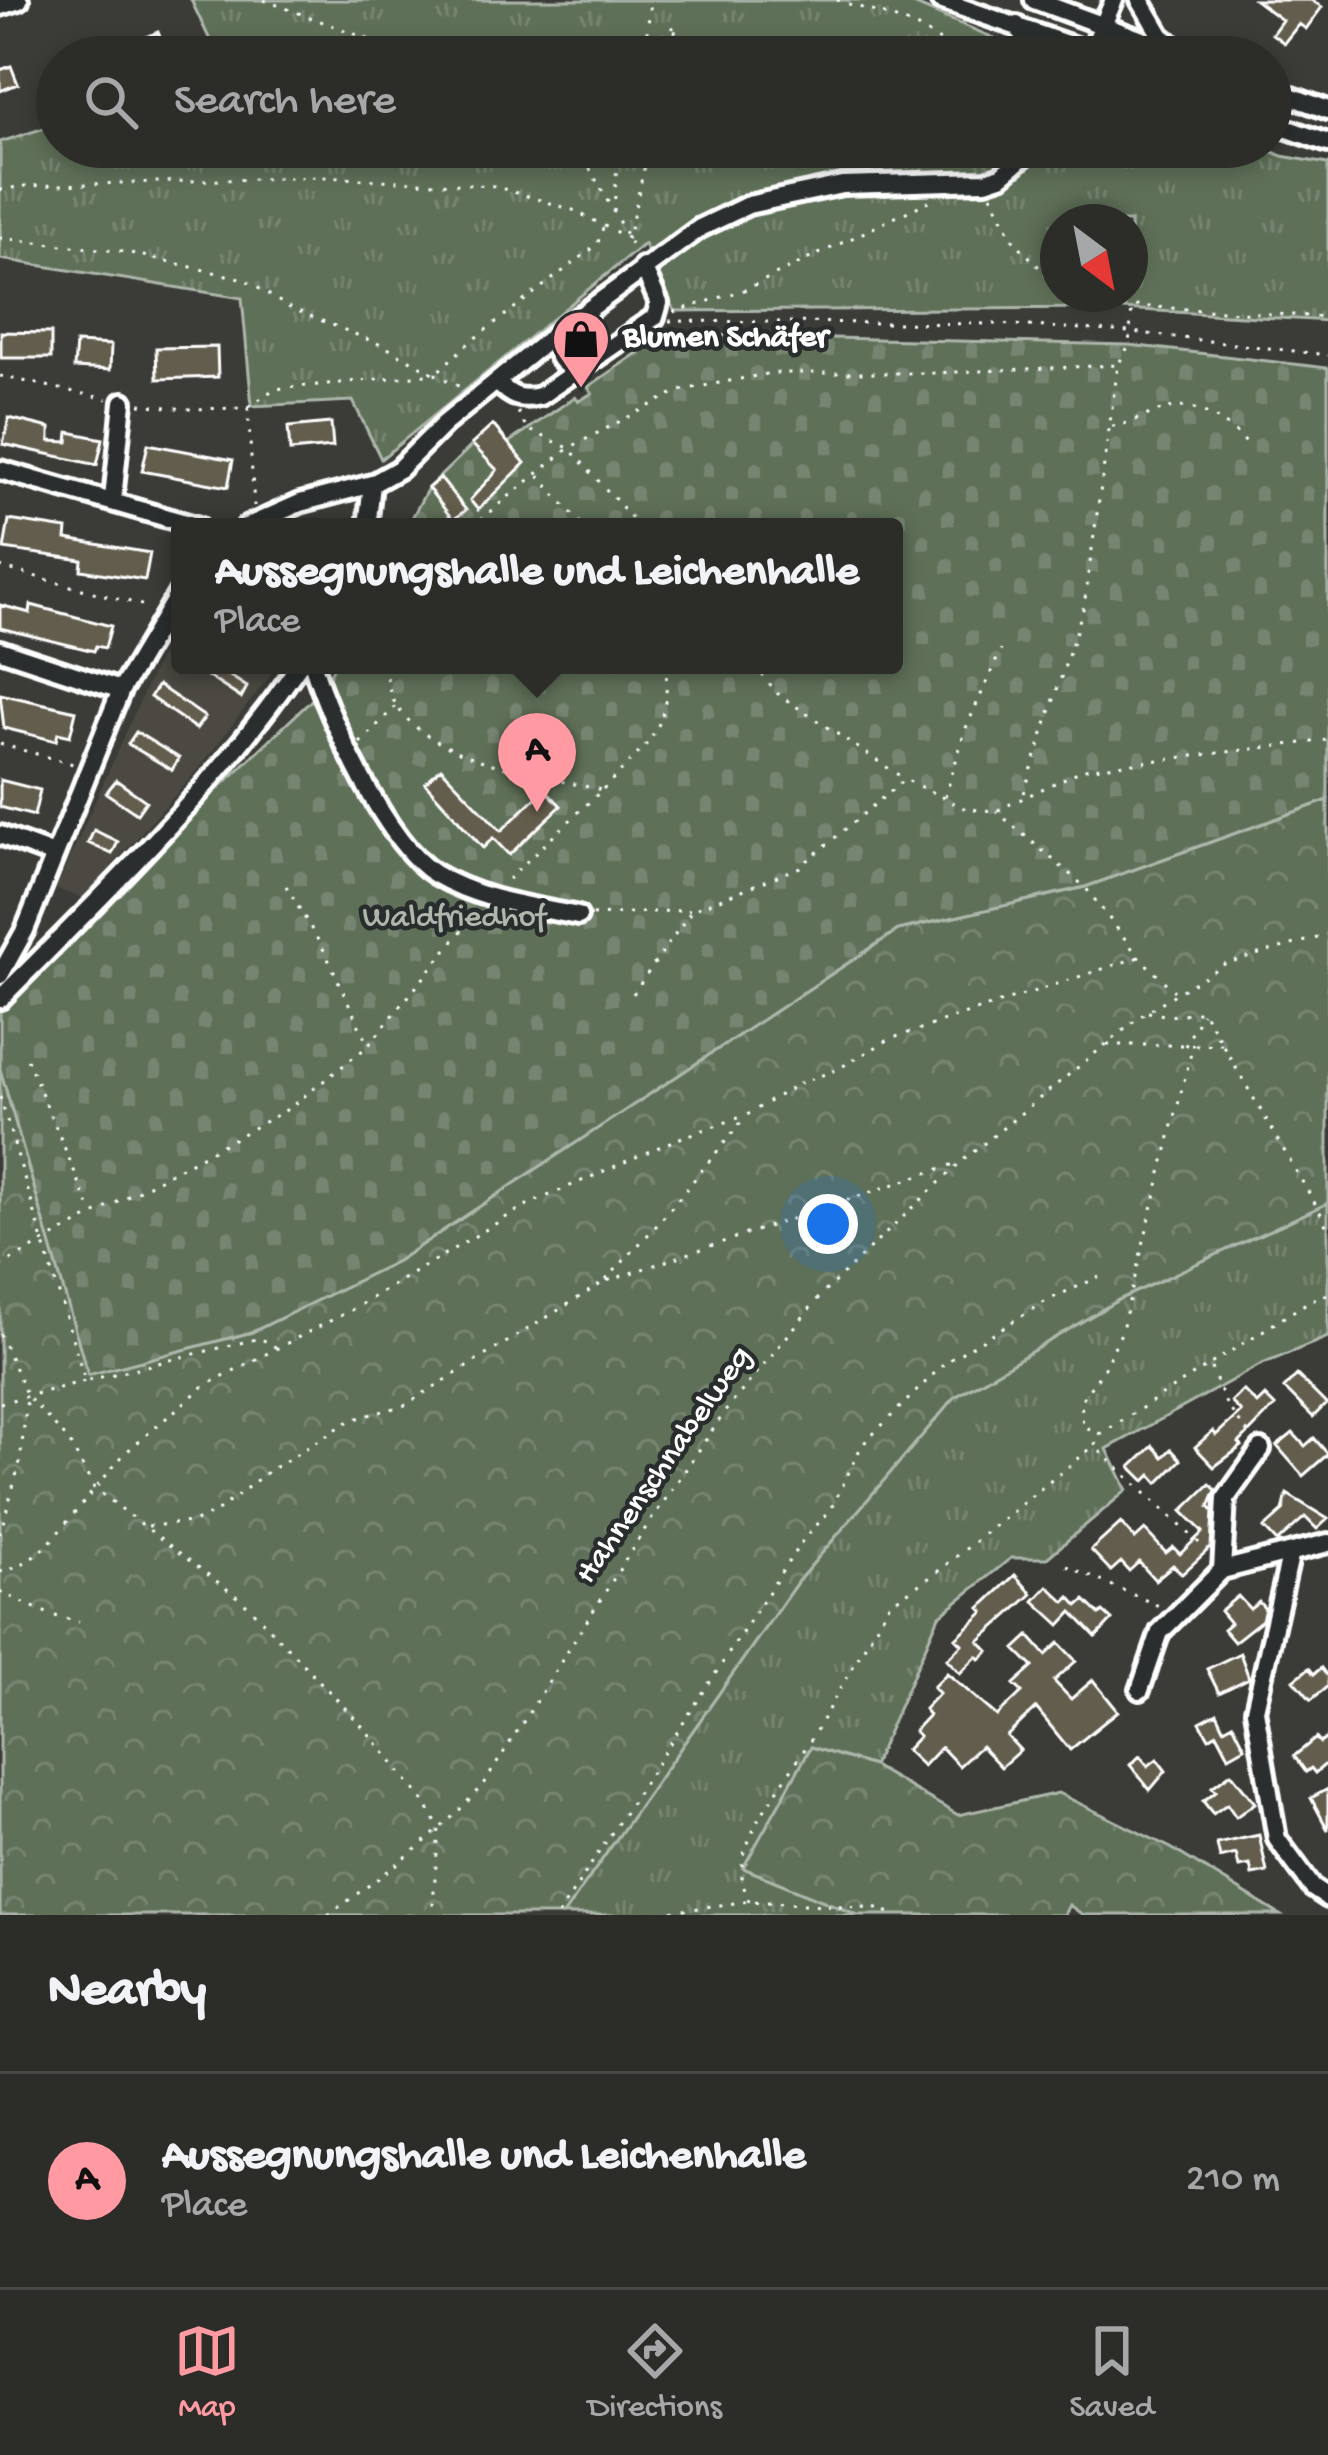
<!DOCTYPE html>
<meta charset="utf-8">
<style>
:root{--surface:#2c2c29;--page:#383835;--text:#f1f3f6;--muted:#a6a7a8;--line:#484846;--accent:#ff9aa2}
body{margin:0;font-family:"Gochi Hand",sans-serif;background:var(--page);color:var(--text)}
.compass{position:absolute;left:1040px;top:204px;width:108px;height:108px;border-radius:50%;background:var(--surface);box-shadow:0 6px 18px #0003;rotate:148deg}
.you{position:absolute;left:828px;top:1224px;width:42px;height:42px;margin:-30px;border:9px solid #fff;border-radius:50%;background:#1a73e8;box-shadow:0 0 0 18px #1a73e833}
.badge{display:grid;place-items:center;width:78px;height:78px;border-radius:50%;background:var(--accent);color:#111;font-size:39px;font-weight:700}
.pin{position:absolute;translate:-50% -99px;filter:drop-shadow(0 3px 6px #0008)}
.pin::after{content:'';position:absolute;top:63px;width:42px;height:36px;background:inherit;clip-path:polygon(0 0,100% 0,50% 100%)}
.popup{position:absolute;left:171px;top:518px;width:732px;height:156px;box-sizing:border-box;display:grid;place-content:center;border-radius:12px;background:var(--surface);filter:drop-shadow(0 3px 9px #0005);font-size:39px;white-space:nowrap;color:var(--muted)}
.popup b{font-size:45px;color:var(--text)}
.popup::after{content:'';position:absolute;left:50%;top:100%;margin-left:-24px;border:24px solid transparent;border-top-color:var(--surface)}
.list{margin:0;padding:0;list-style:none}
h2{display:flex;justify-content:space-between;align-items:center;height:156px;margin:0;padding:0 48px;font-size:51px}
h2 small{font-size:39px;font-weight:400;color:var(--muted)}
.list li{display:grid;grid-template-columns:78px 1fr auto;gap:36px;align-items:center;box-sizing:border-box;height:216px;padding:0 48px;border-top:3px solid var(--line)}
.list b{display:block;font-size:45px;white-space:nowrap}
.list p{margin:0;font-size:39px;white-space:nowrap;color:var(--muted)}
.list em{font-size:39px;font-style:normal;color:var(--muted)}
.icon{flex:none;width:66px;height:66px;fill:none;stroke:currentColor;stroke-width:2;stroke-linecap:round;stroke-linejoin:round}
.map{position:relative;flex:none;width:1328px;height:1915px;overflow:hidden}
.search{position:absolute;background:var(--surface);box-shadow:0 6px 18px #0003;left:36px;right:36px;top:36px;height:132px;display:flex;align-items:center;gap:30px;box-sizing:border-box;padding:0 42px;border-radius:66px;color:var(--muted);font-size:45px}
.sheet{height:372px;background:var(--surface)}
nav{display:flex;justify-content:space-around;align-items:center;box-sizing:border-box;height:168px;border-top:3px solid var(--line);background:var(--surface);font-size:33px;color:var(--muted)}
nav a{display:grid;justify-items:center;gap:6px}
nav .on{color:var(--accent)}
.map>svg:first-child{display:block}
.built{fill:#4b4942}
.grass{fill:url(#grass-tufts);stroke:#aeb7ac;stroke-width:3;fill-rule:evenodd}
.forest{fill:url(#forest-crowns);stroke:#aeb7ac;stroke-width:3}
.cemetery{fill:url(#cemetery-stones);stroke:#aeb7ac;stroke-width:3}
.building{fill:#645d4d;stroke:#fff;stroke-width:3}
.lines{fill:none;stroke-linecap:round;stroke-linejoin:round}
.minor-casing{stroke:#fff;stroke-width:26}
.path{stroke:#fff;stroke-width:3;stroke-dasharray:3 9;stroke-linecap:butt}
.minor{stroke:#2a2d2e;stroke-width:16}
.labels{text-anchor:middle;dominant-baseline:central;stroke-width:9;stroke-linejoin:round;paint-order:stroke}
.poi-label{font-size:33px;font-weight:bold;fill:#fff;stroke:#2a2d2e;text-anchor:start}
.park-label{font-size:33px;fill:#aeb7ac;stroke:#2a2d2e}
.street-label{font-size:33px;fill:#fff;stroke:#2a2d2e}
</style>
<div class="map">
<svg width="1328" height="1915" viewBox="0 0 1328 1915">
<defs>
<pattern id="grass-tufts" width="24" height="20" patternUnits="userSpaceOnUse" patternTransform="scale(3)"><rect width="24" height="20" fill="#5e6f58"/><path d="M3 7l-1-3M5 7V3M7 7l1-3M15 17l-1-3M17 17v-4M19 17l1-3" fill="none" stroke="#768571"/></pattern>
<pattern id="forest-crowns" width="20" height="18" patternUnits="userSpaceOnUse" patternTransform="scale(3)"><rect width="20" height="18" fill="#5e6f58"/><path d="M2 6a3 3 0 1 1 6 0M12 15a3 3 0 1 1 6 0" fill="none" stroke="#768571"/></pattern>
<pattern id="cemetery-stones" width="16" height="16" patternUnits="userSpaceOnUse" patternTransform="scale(3)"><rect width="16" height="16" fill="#5e6f58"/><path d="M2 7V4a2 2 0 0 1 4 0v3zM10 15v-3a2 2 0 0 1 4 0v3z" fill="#768571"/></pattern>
</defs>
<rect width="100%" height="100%" fill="#3b3b37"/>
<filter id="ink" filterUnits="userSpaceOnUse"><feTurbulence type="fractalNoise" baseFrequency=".00833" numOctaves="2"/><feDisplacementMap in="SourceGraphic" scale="24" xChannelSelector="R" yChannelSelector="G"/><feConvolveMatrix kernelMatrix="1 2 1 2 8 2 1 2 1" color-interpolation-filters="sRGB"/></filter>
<g filter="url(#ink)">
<path class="built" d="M180,629v36h98l-81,106 -114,127 -27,-9 103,-231z"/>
<path class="grass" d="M191,0h713l135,57h-821z
M57,124v23h1204l21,9 46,8v157l-223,-13 -430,3 -31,-67 -263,215 -28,-58 -101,5 -10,-108 -242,-39v-117zM1058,222h72v72h-72z
M1328,1203v134l-68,28 -153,84 20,41 -80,68h-36l-72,58 -66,150 -63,-18 -66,120 114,47h-295l235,-334 157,-184 163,-97z"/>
<path class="forest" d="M1328,800v403l-210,97 -163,97 -157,184 -235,334h-563v-846l88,305 164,-42 145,-71 501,-331 187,-43z
M811,1747l62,19 85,49 100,-22 113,55 109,67h-197l-14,-10 -5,10h-206l-115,-47z"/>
<path class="cemetery" d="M665,334l464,11 199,23v432l-243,87 -187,43 -501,331 -145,71 -164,43 -88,-306v-58l175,-181 146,-139 14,-26h559v-138h-487l21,-39 65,-63 15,18 67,-46 4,4 13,-8 -4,-6z"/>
<path class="building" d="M1255,0h56l11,7 -16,22 -7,-5 -15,19 -12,-9 10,-14z
M158,32l7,17 -19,8h-48z
M11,66l7,18 -18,7v-21z
M1,332l50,1v25h-50z
M76,343l35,2 -1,25 -36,-2z
M217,347l1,30 -61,2 -1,-31z
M9,418l41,10v13l18,1 1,-10 34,7 -6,26 -94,-21z
M331,423l2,24 -43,4 -2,-24z
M493,425l32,38 -47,47 -8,-10 27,-30 -25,-26z
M148,444l85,16 -5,27 -86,-16z
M440,478l26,32 -13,10 -25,-32z
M9,520l58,9 -1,10 84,14 -5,27 -64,-10 1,-10 -78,-11z
M0,605l30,8 1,-8 80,21 -6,22 -9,-2 -2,5 -94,-23z
M190,665h23l34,22 -6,11z
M158,685l47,32 -9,12 -46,-32z
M0,694l76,17 -6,25 -12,-3 -2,8 -52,-13z
M136,732l43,26 -7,12 -44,-26z
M441,768l60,63 44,-42 16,17 -52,49 -16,-17 -10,10 -58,-65z
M0,780l40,10 -6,26 -34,-9z
M116,780l30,21 -9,13 -31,-21z
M94,830l24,12 -6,12 -24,-11z
M1297,1375l29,29 -13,13 -29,-29z
M1243,1390l14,14 8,-8 10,10 -36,37 3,3 -28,21 -19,-20 18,-16 3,4 25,-23 -10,-10z
M1293,1433l12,13 9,-8 14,16 -25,22 -26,-30z
M1153,1446l10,11 8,-8 10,11 -23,23 -7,-8 -6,6 -14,-14z
M1210,1484l6,6 -7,17 4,4 -2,36 -29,27 -9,-9 -18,15 -16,-18 -10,9 -8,-9 -10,9 -20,-21 30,-27 14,16 10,-9 21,23 7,-6 7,7 23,-22 -21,-21z
M1287,1494l41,25 -11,10 -12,-12 -28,25 -13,-14 19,-17z
M1015,1575l17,19 -53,47 10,10 -9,8 -3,-3 -17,17 -13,-14 15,-15 -6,-6 28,-26 -4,-4z
M1048,1586l17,16 5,-5 8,9 7,-6 15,15 3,-3 9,8 -16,17 -24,-25 -12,13 -26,-24z
M1238,1596l12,13 9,-7 6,7 -3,11 -28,22 -11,-13 7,-6 -10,-12z
M1029,1636l17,19 13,-12 17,18 -22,20 17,18 22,-19 25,31 -48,39 -34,-42 -29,28 13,14 -19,17 -20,-21 -22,20 -18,-19 -18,19 -17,-16 13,-14 -5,-5 15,-16 -5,-6 15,-16 -6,-6 14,-14 50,43 25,-24 -8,-8 19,-17 -18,-18z
M1240,1653l9,25 -30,15 -12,-24z
M1309,1668l5,6 7,-6 7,9v9l-17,14 -17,-20z
M1217,1713l7,15 9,-5 12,24 -16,9 -12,-23 -8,5 -9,-16z
M1328,1737v25l-13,11 -4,-5 -5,4 -12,-16 22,-18 4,5z
M1140,1756l8,10 9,-7 9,12 -16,19 -20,-25z
M1231,1773l24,30 -19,14 -9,-13 -14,10 -10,-13 13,-10 -4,-4z
M1328,1789v41l-17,-32z
M1259,1835l8,37 -15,3 -2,-10 -11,2 -3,-13 -16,4 -3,-14z"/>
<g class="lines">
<g class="minor-casing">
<path id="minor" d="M940,0l164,57
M1034,0l154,57
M1140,0l21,36 14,11
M0,6l19,-6
M1017,25l18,32
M1089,57l25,-57
M1271,89l57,21
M1271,123l57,20
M554,335c0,19 7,34 27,33
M497,382c13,14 23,19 43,14l115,-79 4,-14 -16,-36
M0,470l199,57
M113,499l10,-97
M246,527l54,-24 72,-19 27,-15 45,-45 110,-89 146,-107 48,-23 94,-20 144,-4 15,-5 34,-29
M367,527l5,-43
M0,650l121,40
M313,665c16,54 74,180 122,209 44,26 93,32 143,42
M0,835l54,20
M0,975l25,-45 96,-240 59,-99
M0,999c105,-106 214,-210 299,-334
M1290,1556l-35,154 22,129 36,49 15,10
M1222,1570l4,-72 35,-49
M1140,1690l20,-58 62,-62 106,-27"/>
</g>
<path class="path" d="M264,0l153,57
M837,0c37,13 95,24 119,57
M1199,43l37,14
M644,57l7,-57
M656,57l1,-18 20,-14 -8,32
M578,147l57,104
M980,147l3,16
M0,190l24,-4 298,-9 172,9 79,24 55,28 21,-91
M991,195l22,44 45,49
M614,211l4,-64
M0,238l126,14 118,27 44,28 96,39 51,28 35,-32 127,-97 6,-17
M1066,294l16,9 246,14
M674,312l70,-22 185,-89
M669,321l327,3 135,8 197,23
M0,376l107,23
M140,404l45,5 63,-1 6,98
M249,407l25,-18 161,-15 29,15
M518,412l9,17 42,19 71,79
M1112,426c23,-2 46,-19 66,-19 26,0 51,17 68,36
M539,476l45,51
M471,527l98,-79 109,-57 93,-18h163l184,-8
M0,567l149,40
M387,665c-8,90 153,110 215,125l-97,92
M754,665l25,30 124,83
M360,743l35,-36
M0,744l73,20
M603,789c44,-46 67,-55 63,-124
M1024,793l60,-187 34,-241 11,-20 3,-38
M945,797l21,-69 35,-78
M996,811l89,76 54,70 35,34
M286,886l39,66 43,93
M592,915l98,-5
M633,994l59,-84 108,-43 105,-88 61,30 30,2 88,-42 244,-29
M1148,1012l22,4 33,-5 121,208 4,15
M1195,1045l27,-1
M1185,1046l17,-33
M27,1059l65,154
M0,1097l85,284 175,-43 17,10
M0,1266l288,-157 80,-63 110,-135
M606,1280l50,-54 88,-107
M0,1334l27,62 42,45 25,47 150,114 121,127 58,71 16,28 -7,87
M1211,1368l15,36 25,33
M0,1403l85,-22
M1101,1434l-18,-8 -2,-26 21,-28 19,-39 72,-288h-88
M148,1526l45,-4 26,-12 44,-35 88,-55 54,-15 199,-123 356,-120
M0,1534l20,-72 7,-64
M1208,1551l-114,-105 7,-12 210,-134 17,-6
M1067,1566l92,40
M0,1572l19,-6 27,-19 79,-94 79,-67 151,-78 170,-102 152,-67 70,-24 51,-31 38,-14 54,-31 249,-82
M0,1592l51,23 28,7
M749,1901l-7,-19v-25l16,-37 52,-79 79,-137 43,-28 162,-130
M328,1915c56,-41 116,-82 159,-136l158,-250 82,-120 95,-115 139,-132 185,-150 80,-49 102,-28
M558,1915l242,-371 31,-35 31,-64 84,-83 102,-62 51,-23
M648,1915l101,-14 130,7 15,7"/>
<use href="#minor" class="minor"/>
</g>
</g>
<defs>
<g id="shop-pin" transform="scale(3)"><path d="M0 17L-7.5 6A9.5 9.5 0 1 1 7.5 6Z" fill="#ff9aa2" stroke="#2a2d2e"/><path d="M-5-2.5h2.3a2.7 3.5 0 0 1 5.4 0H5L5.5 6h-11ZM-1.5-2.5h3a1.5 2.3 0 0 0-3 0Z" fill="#111"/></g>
</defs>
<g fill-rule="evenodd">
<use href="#shop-pin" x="581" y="339"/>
</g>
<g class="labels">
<g class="poi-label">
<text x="623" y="339">Blumen Schäfer</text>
</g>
<g class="park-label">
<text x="454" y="919">Waldfriedhof</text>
</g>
<g class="street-label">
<text transform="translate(665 1466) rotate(-55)">Hahnenschnabelweg</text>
</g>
</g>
</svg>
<svg class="compass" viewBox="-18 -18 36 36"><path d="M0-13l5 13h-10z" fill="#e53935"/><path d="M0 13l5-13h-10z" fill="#a6a7a8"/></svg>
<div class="you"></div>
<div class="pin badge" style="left:537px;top:812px">A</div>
<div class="popup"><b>Aussegnungshalle und Leichenhalle</b>Place</div>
<div class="search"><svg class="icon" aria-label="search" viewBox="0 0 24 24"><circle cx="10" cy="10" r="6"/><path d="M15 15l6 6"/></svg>Search here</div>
</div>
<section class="sheet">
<h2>Nearby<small></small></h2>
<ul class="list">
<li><span class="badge">A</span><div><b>Aussegnungshalle und Leichenhalle</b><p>Place</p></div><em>210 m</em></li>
</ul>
</section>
<nav>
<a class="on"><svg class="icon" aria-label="map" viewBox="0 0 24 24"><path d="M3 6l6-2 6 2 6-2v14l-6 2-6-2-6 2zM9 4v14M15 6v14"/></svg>Map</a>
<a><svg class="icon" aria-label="directions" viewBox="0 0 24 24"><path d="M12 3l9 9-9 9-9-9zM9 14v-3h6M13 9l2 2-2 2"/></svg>Directions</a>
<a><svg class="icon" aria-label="saved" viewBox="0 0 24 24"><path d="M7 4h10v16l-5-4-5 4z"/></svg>Saved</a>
</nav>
